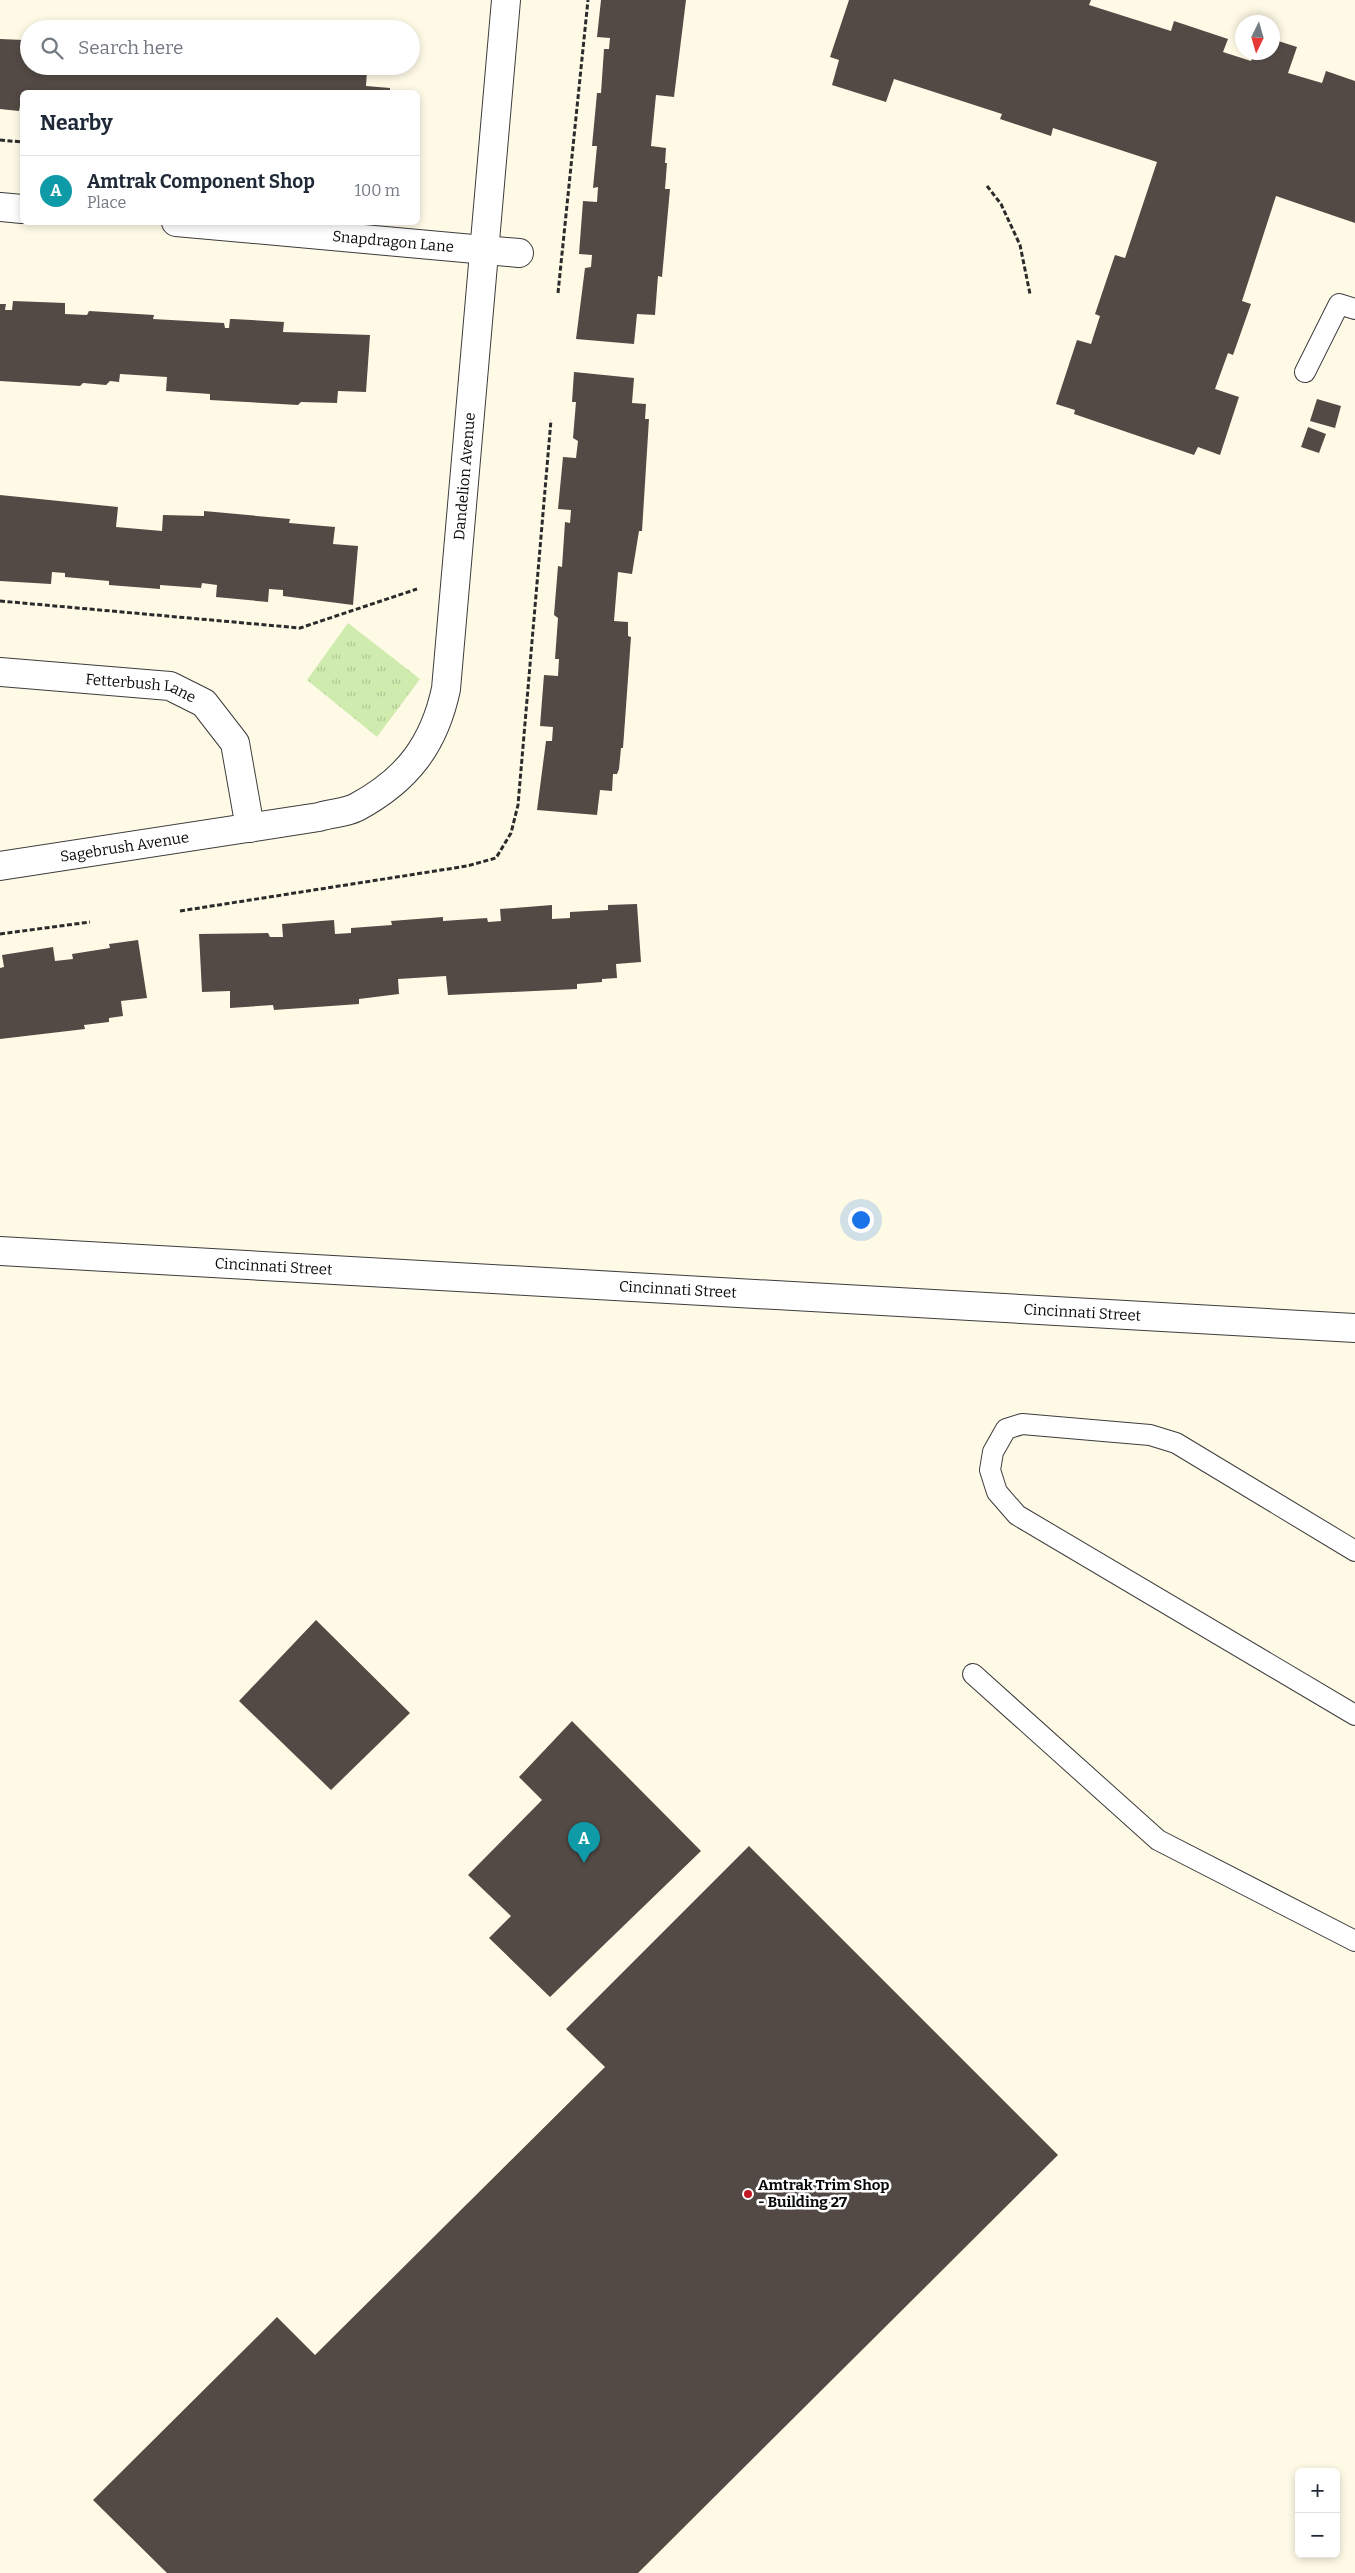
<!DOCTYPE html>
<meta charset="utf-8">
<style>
:root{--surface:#fff;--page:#f6f6f7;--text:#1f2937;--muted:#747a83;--line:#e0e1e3;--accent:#0f766e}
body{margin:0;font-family:Bitter,serif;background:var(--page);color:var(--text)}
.controls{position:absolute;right:15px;bottom:15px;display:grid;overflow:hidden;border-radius:8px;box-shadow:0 2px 8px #0003}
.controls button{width:45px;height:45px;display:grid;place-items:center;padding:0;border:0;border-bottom:1px solid var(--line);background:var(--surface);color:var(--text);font:25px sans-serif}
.compass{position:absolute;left:1235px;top:15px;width:45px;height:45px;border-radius:50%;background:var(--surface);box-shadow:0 2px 8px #0003;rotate:185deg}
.you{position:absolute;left:860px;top:1219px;width:18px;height:18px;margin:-12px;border:4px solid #fff;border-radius:50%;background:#1a73e8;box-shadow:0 0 0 8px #1a73e833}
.badge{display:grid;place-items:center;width:32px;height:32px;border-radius:50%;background:var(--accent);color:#fff;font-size:16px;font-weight:700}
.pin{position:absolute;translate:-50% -41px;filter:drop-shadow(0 1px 2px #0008)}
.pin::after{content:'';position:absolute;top:26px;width:18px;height:15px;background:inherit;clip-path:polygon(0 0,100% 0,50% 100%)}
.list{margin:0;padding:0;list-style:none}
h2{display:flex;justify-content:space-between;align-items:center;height:65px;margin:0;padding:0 20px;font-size:21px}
h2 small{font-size:16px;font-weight:400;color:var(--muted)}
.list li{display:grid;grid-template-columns:32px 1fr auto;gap:15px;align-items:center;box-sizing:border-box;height:70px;padding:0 20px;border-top:1px solid var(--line)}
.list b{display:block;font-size:19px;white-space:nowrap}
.list p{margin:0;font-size:16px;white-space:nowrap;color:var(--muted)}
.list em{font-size:16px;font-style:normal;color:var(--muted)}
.icon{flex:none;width:28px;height:28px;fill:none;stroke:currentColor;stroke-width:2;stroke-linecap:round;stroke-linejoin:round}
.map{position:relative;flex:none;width:1355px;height:2573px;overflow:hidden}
.search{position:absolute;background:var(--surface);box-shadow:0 2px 8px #0003;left:20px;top:20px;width:400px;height:55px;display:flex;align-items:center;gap:12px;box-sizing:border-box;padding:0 18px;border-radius:28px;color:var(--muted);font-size:19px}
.panel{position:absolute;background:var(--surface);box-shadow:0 2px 8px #0003;left:20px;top:90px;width:400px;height:135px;border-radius:8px}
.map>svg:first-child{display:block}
.park{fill:url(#park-tufts)}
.building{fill:#534a45}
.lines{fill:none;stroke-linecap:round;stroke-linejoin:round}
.service-casing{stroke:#3c3c3c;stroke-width:22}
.minor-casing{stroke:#3c3c3c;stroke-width:30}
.tertiary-casing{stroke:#3c3c3c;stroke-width:30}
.path{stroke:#2b2b2b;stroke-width:3;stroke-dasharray:5 2.5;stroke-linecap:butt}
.service{stroke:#fff;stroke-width:20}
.minor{stroke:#fff;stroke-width:28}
.tertiary{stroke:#fff;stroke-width:28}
.poi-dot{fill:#c11a25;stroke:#fff;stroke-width:2}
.labels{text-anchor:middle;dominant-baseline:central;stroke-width:5;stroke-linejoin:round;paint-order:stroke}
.street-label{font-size:15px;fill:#090909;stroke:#fff}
.poi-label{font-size:15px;font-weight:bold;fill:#090909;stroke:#fff;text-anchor:start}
</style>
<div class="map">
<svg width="1355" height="2573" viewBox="0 0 1355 2573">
<defs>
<pattern id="park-tufts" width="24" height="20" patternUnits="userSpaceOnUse" patternTransform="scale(1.25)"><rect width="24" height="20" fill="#cfebae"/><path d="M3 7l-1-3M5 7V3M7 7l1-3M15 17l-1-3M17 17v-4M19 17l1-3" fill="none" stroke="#b0c894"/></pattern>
</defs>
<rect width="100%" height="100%" fill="#fffae6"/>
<path class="park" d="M348,623l72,56 -43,58 -70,-57z"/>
<path class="building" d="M601,0h85l-12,97 -18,-2 -5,51 15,2 -1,15h2l-2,26h5l-8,88 -4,-1 -3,39 -18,-1 -3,30 -58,-5 9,-71 6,-1 1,-12 -13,-1 4,-53 14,1 1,-15 -5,1 4,-42h-5l5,-53h4l3,-44h5l1,-11 -13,-1z
M849,0h242l-2,5 82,26 3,-10 54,18 -5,13 28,9 3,-9h18v-13l25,8 -9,26 34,10 4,-12 29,10v142l-79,-27 -34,105 9,3 -18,51 -5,-2 -13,36 24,8 -19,58 -22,-8 -4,8 -120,-41 1,-4 -19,-6 21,-64 14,4 9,-28 -5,-2 20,-59 10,3 32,-96 -104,-34 -2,8 -51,-17 2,-5 -108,-35 -8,23 -54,-17 7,-25 -9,-3z
M23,37h6v29h119l45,5 1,-5h139l34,4 -1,16 24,2v4h-368v14h-2l-1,5 -19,-2v-70l23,1z
M13,301l52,2v11l22,1 2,-4 65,4 -1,4 71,4 1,5h4l1,-9h3l51,3 -1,10 87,3 -4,57 -28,-1 -1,12 -36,-1 -3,3 -88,-5v-6l-44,-3 1,-14 -47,-3 -1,8 -9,-1 -4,4 -23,-2 -3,3 -80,-5v-77h6l-1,6h7z
M574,372l60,6 -2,25 14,1 -1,15h4l-7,112h-3l-7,43 -14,-2 -4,49 14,1v14l3,1 -8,111h-2l-2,21 -2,5h-4l-1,17 -12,-1 -3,25 -60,-5 9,-69h6l1,-14 -13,-1 4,-51 14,1 1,-17h-4l3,-41 -4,-3 4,-49 4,1 3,-45 5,1 1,-13 -13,-1 5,-52 13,1 2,-17 -5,-3 3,-36h-4z
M1317,399l24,7 -6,22 -25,-7z
M1308,427l18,7 -7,19 -18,-6z
M0,495l118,12 -2,20 46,4 1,-16 41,1v-5l86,8 -1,4 46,4 -2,17 25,2 -5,59 -70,-9v-6l-14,-1 -1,13 -52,-5 1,-12 -15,-2 -1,5 -41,-3v4l-51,-4v-4l-44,-4v-4l-13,-1 -1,12 -51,-3z
M637,904l4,58 -25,2 1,14 -15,1v3l-25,2v5l-129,6 -2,-19 -48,3 1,15 -40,5v5l-85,6 -1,-5 -43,3v-17l-28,1 -3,-58 69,-1 2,4h13l-1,-13 52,-4 1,14 16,-1v-5l41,-3 -1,-4 52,-4v4l44,-3 1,4 13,-1 -1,-12 52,-4v14l18,-1v-6l38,-2v-5z
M138,940l9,58 -26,3 2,15 -14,2v4l-25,3 1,4 -85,10v-71l4,-1 -2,-12 51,-8 2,14 18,-2 -1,-5 38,-6 -1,-4z
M316,1620l94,93 -79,77 -92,-89z
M572,1721l129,130 -151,146 -61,-59 22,-22 -43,-41 74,-75 -23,-23z
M749,1846l309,309 -420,418h-471l-74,-73 184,-183 38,38 290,-288 -39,-38z"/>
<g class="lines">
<g class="service-casing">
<path id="service" d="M1305,372l34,-68 16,5
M1355,1551l-179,-108 -26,-8 -128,-11 -16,5 -13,23 -3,18 7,22 20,23 338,200
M973,1674l185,166 197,101"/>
</g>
<g class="minor-casing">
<g id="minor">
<path d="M0,207l22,2"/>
<path id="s1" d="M176,222l343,31"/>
<path id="s2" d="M0,672l170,14 34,17 31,40 15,85"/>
<path id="s3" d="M0,866l319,-49c12,-4 27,-4 38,-10 50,-27 77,-62 89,-118l60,-689"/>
</g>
</g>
<g class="tertiary-casing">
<g id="tertiary">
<path id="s4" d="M0,1251l1355,77"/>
</g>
</g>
<path class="path" d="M0,140l22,2
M987,186l14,18 19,41 10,49
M558,293l30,-293
M0,601l300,27 117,-39
M180,911l287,-45 29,-8 15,-25 7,-28 33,-385
M0,934l90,-12"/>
<use href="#service" class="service"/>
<use href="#minor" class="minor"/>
<use href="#tertiary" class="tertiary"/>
</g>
<circle class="poi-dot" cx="748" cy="2194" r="5"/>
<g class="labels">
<g class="street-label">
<text stroke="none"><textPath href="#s1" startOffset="218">Snapdragon Lane</textPath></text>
<text stroke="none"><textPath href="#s3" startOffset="729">Dandelion Avenue</textPath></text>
<text stroke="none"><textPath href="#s2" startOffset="142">Fetterbush Lane</textPath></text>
<text stroke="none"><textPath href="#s3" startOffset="126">Sagebrush Avenue</textPath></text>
<text stroke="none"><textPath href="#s4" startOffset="274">Cincinnati Street</textPath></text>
<text stroke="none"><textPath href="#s4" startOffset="679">Cincinnati Street</textPath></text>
<text stroke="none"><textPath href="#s4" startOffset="1084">Cincinnati Street</textPath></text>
</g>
<g class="poi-label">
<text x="758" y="2185">Amtrak Trim Shop<tspan x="758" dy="17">- Building 27</tspan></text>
</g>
</g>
</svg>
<div class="controls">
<button>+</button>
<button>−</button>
</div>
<svg class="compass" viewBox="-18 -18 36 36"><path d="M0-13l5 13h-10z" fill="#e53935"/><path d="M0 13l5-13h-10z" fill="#747a83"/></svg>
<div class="you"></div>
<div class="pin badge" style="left:584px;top:1863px;background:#0f9aa8">A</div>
<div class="search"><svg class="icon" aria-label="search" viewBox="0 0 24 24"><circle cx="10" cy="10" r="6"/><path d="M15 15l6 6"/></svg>Search here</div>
<section class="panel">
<h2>Nearby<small></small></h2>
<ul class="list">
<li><span class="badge" style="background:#0f9aa8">A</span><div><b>Amtrak Component Shop</b><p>Place</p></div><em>100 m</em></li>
</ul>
</section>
</div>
